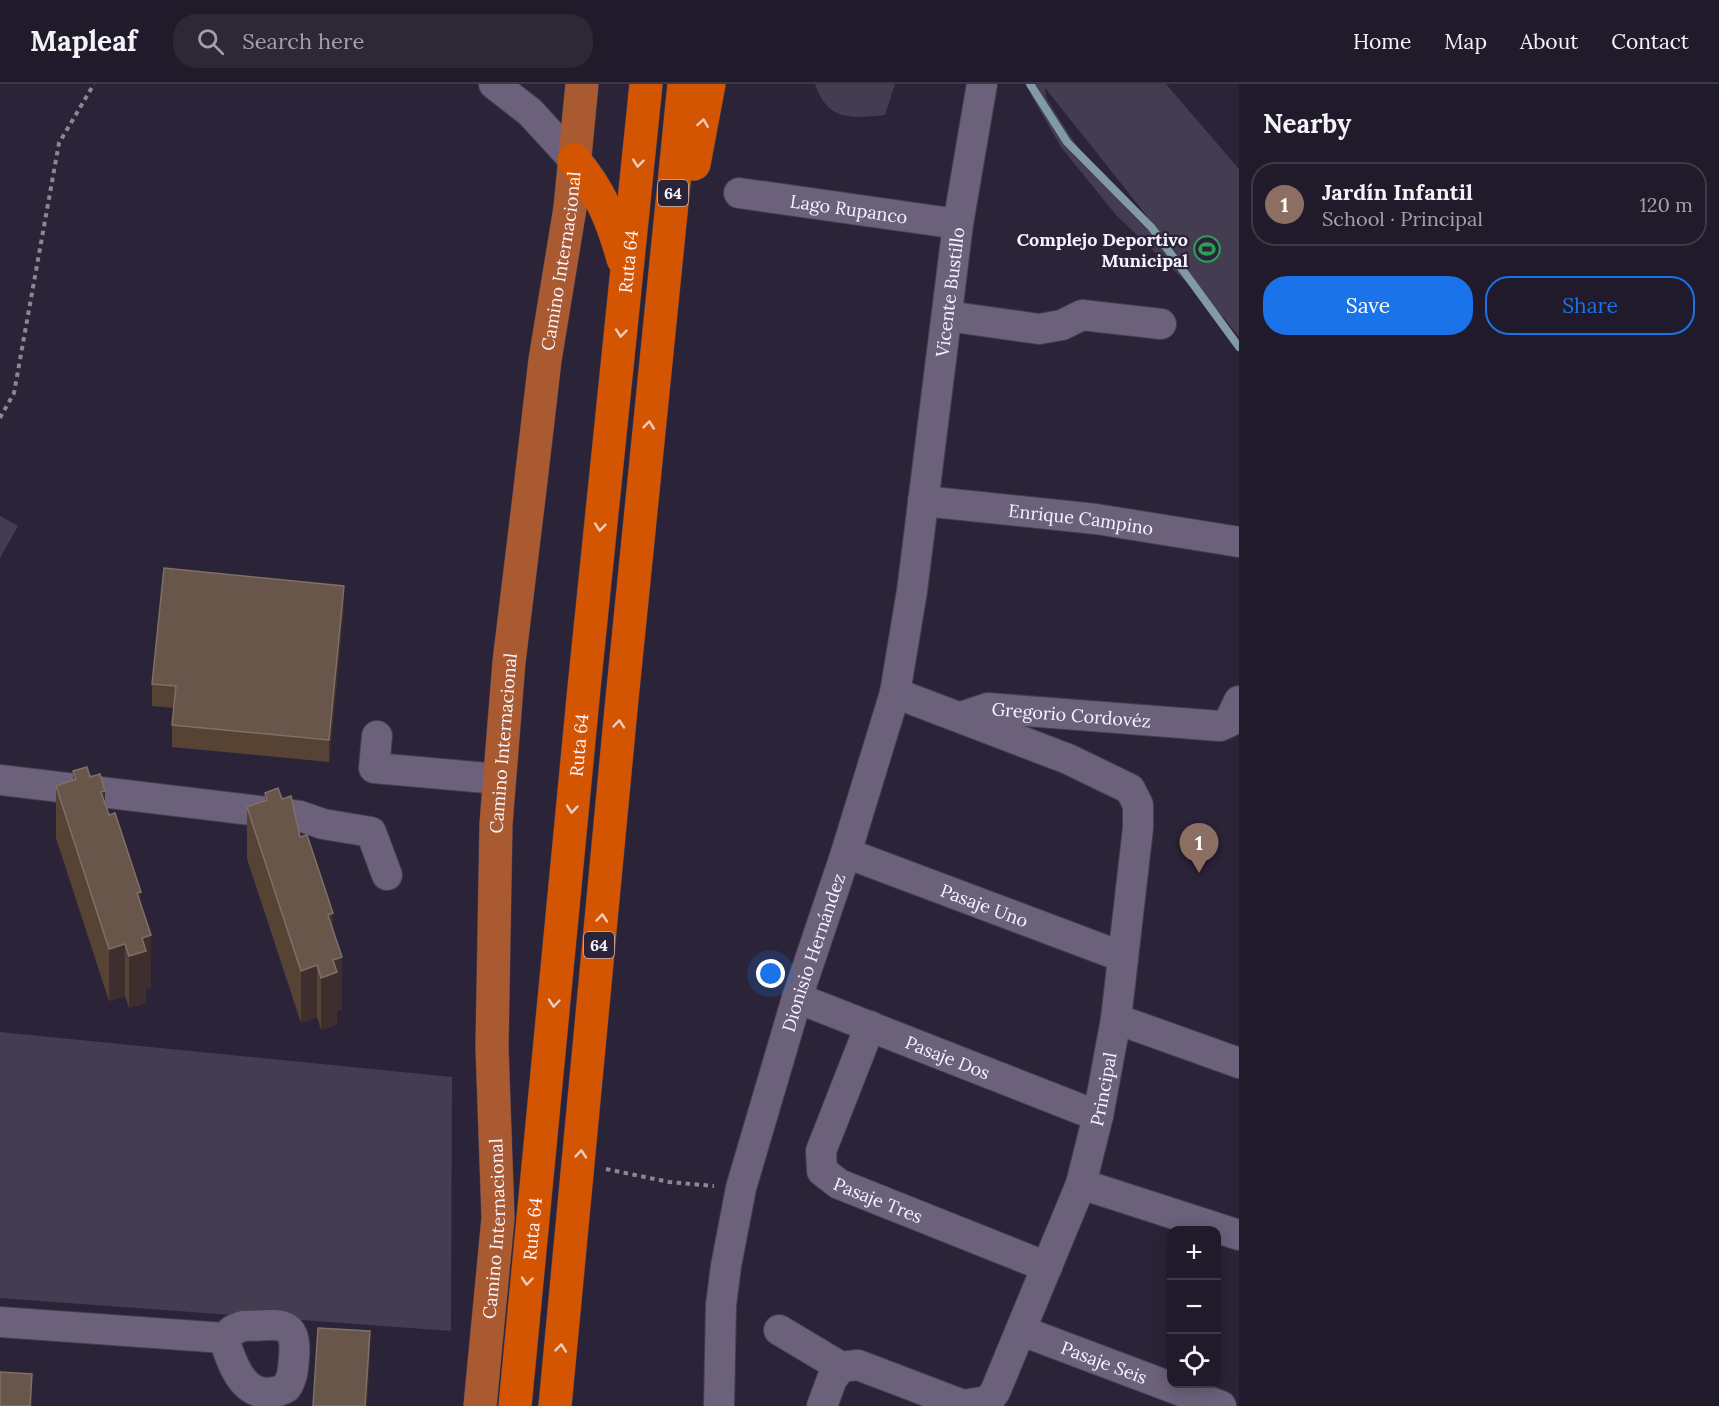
<!DOCTYPE html>
<meta charset="utf-8">
<style>
:root{--surface:#201a2a;--page:#2d2736;--text:#f1f3f6;--muted:#a2a1a8;--line:#3d3847;--accent:#1a73e8}
body{margin:0;font-family:Lora,serif;background:var(--page);color:var(--text)}
.controls{position:absolute;right:18px;bottom:18px;display:grid;overflow:hidden;border-radius:12px;box-shadow:0 3px 15px #0003}
.controls button{width:54px;height:54px;display:grid;place-items:center;padding:0;border:0;border-bottom:2px solid var(--line);background:var(--surface);color:var(--text);font:30px sans-serif}
.you{position:absolute;left:771px;top:890px;width:21px;height:21px;margin:-15px;border:4px solid #fff;border-radius:50%;background:#1a73e8;box-shadow:0 0 0 9px #1a73e833}
.badge{display:grid;place-items:center;width:39px;height:39px;border-radius:50%;background:var(--accent);color:#fff;font-size:20px;font-weight:700}
.pin{position:absolute;translate:-50% -50px;filter:drop-shadow(0 2px 3px #0008)}
.pin::after{content:'';position:absolute;top:32px;width:21px;height:18px;background:inherit;clip-path:polygon(0 0,100% 0,50% 100%)}
.list{margin:0;padding:0;list-style:none}
h2{display:flex;justify-content:space-between;align-items:center;height:78px;margin:0;padding:0 24px;font-size:26px}
h2 small{font-size:20px;font-weight:400;color:var(--muted)}
.list li{display:grid;grid-template-columns:39px 1fr auto;gap:18px;align-items:center;box-sizing:border-box;height:84px;margin:0 12px 12px;padding:0 12px;border:2px solid var(--line);border-radius:24px}
.list b{display:block;font-size:22px;white-space:nowrap}
.list p{margin:0;font-size:20px;white-space:nowrap;color:var(--muted)}
.list em{font-size:20px;font-style:normal;color:var(--muted)}
.actions{display:flex;gap:12px;padding:18px 24px}
.actions a{flex:1;padding:14px 0;border:2px solid var(--accent);border-radius:24px;text-align:center;font-size:21px;color:var(--accent)}
.actions .main{background:var(--accent);color:#fff}
.icon{flex:none;width:33px;height:33px;fill:none;stroke:currentColor;stroke-width:2;stroke-linecap:round;stroke-linejoin:round}
.map{position:relative;flex:none;width:1239px;height:1322px;overflow:hidden}
header{display:flex;align-items:center;gap:36px;box-sizing:border-box;height:84px;padding:0 30px;background:var(--surface);border-bottom:2px solid var(--line)}
header strong{font-size:28px}
nav{display:flex;gap:33px;margin-inline-start:auto;font-size:21px}
.search{width:420px;height:54px;background:var(--page);display:flex;align-items:center;gap:15px;box-sizing:border-box;padding:0 21px;border-radius:24px;color:var(--muted);font-size:22px}
main{display:flex}
aside{flex:1;background:var(--surface)}
.map>svg:first-child{display:block}
.green{fill:#443c51;fill-rule:evenodd}
.lines{fill:none;stroke-linecap:round;stroke-linejoin:round}
.stream{stroke:#819aa8;stroke-width:8}
.minor-casing{stroke:#463e50;stroke-width:32}
.major-casing{stroke:#463e50;stroke-width:34}
.highway-casing{stroke:#463e50;stroke-width:34}
.path{stroke:#8d8697;stroke-width:4;stroke-dasharray:4.5 4.5;stroke-linecap:butt}
.minor{stroke:#6b617a;stroke-width:30}
.major{stroke:#aa5a31;stroke-width:33}
.highway{stroke:#d45501;stroke-width:33}
.wall{fill:#574334}
.shaded-wall{fill:#3e2e2d}
.building{fill:#68564a;stroke:#7f6f66;stroke-width:1.5}
.oneway{stroke:#eeccc0}
.labels{text-anchor:middle;dominant-baseline:central;stroke-width:4.5;stroke-linejoin:round;paint-order:stroke}
.shield{fill:#2b2338;stroke:#bab5c3;stroke-width:1.5}
.shield-label{font-size:16px;font-weight:bold;fill:#f7f3ff}
.street-label{font-size:18px;fill:#f7f3ff;stroke:#2b2338}
.poi-label{font-size:18px;font-weight:bold;fill:#f7f3ff;stroke:#2b2338;text-anchor:end}
</style>
<header>
<strong>Mapleaf</strong>
<div class="search"><svg class="icon" aria-label="search" viewBox="0 0 24 24"><circle cx="10" cy="10" r="6"/><path d="M15 15l6 6"/></svg>Search here</div>
<nav><a>Home</a><a>Map</a><a>About</a><a>Contact</a></nav>
</header>
<main>
<div class="map">
<svg width="1239" height="1322" viewBox="0 0 1239 1322">
<rect width="100%" height="100%" fill="#2b2338"/>
<path class="green" d="M815,0h80l-10,31c-34,3 -57,7 -70,-31z
M1032,0h134l73,85v168l-16,-20 -107,-102 -55,-68 -30,-52zM1045,5h1l131,165c-54,-40 -97,-99 -131,-157z
M0,432l18,10 -18,32z
M0,948l452,45 -1,254 -451,-33z"/>
<g class="lines">
<path class="stream" d="M1030,0l37,58 85,86 87,119"/>
<g class="minor-casing">
<g id="minor">
<path d="M494,0l36,28 44,48"/>
<path id="s1" d="M739,109l219,31"/>
<path d="M947,232l92,13 23,-4 20,-10 79,9"/>
<path id="s2" d="M923,417l173,18 143,23"/>
<path id="s3" d="M961,633l27,-9 232,18 9,-4 10,-21"/>
<path d="M377,652l-3,32 125,11"/>
<path d="M0,696l300,36 23,8 48,8 16,43"/>
<path id="s4" d="M846,769l277,104"/>
<path id="s5" d="M797,914l301,118"/>
<path d="M1116,935l123,44"/>
<path id="s6" d="M870,942l-49,125 1,20 17,13 208,83"/>
<path d="M1081,1100l158,51"/>
<path d="M0,1238l224,16"/>
<path d="M243,1242c31,0 55,-10 51,31 -1,12 -1,21 -8,31 -39,18 -53,-19 -62,-50l9,-8z"/>
<path id="s7" d="M779,1246l62,37 17,-2 105,40 25,-4 7,-9 86,-208 17,-68 18,-97 22,-191v-23l-8,-16 -62,-30 -173,-66"/>
<path id="s8" d="M1022,1247l199,75"/>
<path id="s9" d="M719,1322l2,-101 5,-39 15,-78 56,-190 49,-145 49,-160 17,-102 46,-367 24,-140"/>
<path d="M822,1322l10,-27 9,-12"/>
</g>
</g>
<g class="major-casing">
<g id="major">
<path id="s10" d="M480,1322l18,-188 -6,-171 4,-223 13,-162 21,-173 15,-129 25,-152 12,-124"/>
</g>
</g>
<g class="highway-casing">
<g id="highway">
<path d="M574,76c26,30 39,62 49,99"/>
<path d="M694,80l15,-80"/>
<path id="s11" d="M515,1322l69,-718 62,-604"/>
<path d="M555,1322l66,-697 63,-625"/>
</g>
</g>
<path class="path" d="M0,334l14,-25 45,-250 35,-59
M606,1085l63,13 45,4"/>
<use href="#minor" class="minor"/>
<use href="#major" class="major"/>
<use href="#highway" class="highway"/>
</g>
<path class="wall" d="M344,524l-15,154 -157,-15v-22l2,-17 -22,-2v-22z
M73,687l17,6 15,25 36,105 10,80 -5,2v14l-17,5 -4,-12 -16,5 -53,-163v-52l17,-6z
M265,709l17,6 51,130 9,80 -5,2v13l-16,6 -4,-13 -16,6 -54,-164v-52l18,-6z"/>
<path class="shaded-wall" d="M344,502v22l-15,154v-22z
M105,707v52l-4,-51z
M141,808v52l-4,-51z
M333,829v52l-5,-50z
M151,851v52l-5,2v14l-17,5v-52l13,-18z
M125,860v52l-16,5v-52z
M342,873v52l-5,2v13l-16,6v-52l12,-18z
M317,881v52l-16,6v-52z
M370,1247v32l-3,43h-2z
M32,1290v32h-2z"/>
<path class="building" d="M164,484l180,18 -15,154 -157,-15 4,-39 -24,-2z
M87,683l3,10 10,-3 5,17 -4,1 8,23 6,-2 26,79 -4,1 14,42 -9,3 4,13 -17,5 -4,-12 -16,5 -53,-163 20,-7 -3,-8z
M278,704l4,11 9,-3 9,41 7,-2 26,78 -5,2 14,42 -9,3 4,12 -16,6 -4,-13 -16,6 -54,-164 20,-7 -2,-7z
M318,1244l52,3 -5,75h-52z
M0,1288l32,2 -2,32h-30z"/>
<defs><path id="oneway-chevron" d="M-2-3.5L2.5 0L-2 3.5" fill="none" stroke-width="1.6" stroke-linecap="round" stroke-linejoin="round" transform="scale(1.5)"/></defs>
<g class="oneway">
<use href="#oneway-chevron" transform="translate(703 39) rotate(-81)"/>
<use href="#oneway-chevron" transform="translate(638 79) rotate(96)"/>
<use href="#oneway-chevron" transform="translate(621 249) rotate(96)"/>
<use href="#oneway-chevron" transform="translate(649 341) rotate(-84)"/>
<use href="#oneway-chevron" transform="translate(600 443) rotate(96)"/>
<use href="#oneway-chevron" transform="translate(619 640) rotate(-85)"/>
<use href="#oneway-chevron" transform="translate(572 725) rotate(95)"/>
<use href="#oneway-chevron" transform="translate(602 834) rotate(-85)"/>
<use href="#oneway-chevron" transform="translate(554 919) rotate(95)"/>
<use href="#oneway-chevron" transform="translate(581 1070) rotate(-85)"/>
<use href="#oneway-chevron" transform="translate(527 1197) rotate(95)"/>
<use href="#oneway-chevron" transform="translate(561 1264) rotate(-84)"/>
</g>
<defs>
<g id="stadium-ring" transform="scale(1.35)"><circle r="9.5" fill="#2b2338" stroke="#2e9e5b" stroke-width="1.5"/><path d="M0-5a6.5 5 0 1 0 0 10a6.5 5 0 1 0 0-10ZM-3.5-1.8h7v3.6h-7Z" fill="#2e9e5b"/></g>
</defs>
<g fill-rule="evenodd">
<use href="#stadium-ring" x="1207" y="165"/>
</g>
<g class="labels">
<g class="shield">
<rect x="658" y="96" width="30" height="26" rx="4.5"/>
<rect x="584" y="848" width="30" height="26" rx="4.5"/>
</g>
<g class="shield-label">
<text x="673" y="109">64</text>
<text x="599" y="861">64</text>
</g>
<g class="street-label">
<text stroke="none"><textPath href="#s1" startOffset="111">Lago Rupanco</textPath></text>
<text stroke="none"><textPath href="#s10" startOffset="1150">Camino Internacional</textPath></text>
<text stroke="none"><textPath href="#s11" startOffset="1150">Ruta 64</textPath></text>
<text stroke="none"><textPath href="#s9" startOffset="1143">Vicente Bustillo</textPath></text>
<text stroke="none"><textPath href="#s2" startOffset="159">Enrique Campino</textPath></text>
<text stroke="none"><textPath href="#s3" startOffset="112">Gregorio Cordovéz</textPath></text>
<text stroke="none"><textPath href="#s10" startOffset="664">Camino Internacional</textPath></text>
<text stroke="none"><textPath href="#s11" startOffset="664">Ruta 64</textPath></text>
<text stroke="none"><textPath href="#s4" startOffset="148">Pasaje Uno</textPath></text>
<text stroke="none"><textPath href="#s9" startOffset="466">Dionisio Hernández</textPath></text>
<text stroke="none"><textPath href="#s5" startOffset="162">Pasaje Dos</textPath></text>
<text stroke="none"><textPath href="#s7" startOffset="561">Principal</textPath></text>
<text stroke="none"><textPath href="#s6" startOffset="218">Pasaje Tres</textPath></text>
<text stroke="none"><textPath href="#s10" startOffset="178">Camino Internacional</textPath></text>
<text stroke="none"><textPath href="#s11" startOffset="178">Ruta 64</textPath></text>
<text stroke="none"><textPath href="#s8" startOffset="88">Pasaje Seis</textPath></text>
</g>
<g class="poi-label">
<text x="1188" y="155">Complejo Deportivo<tspan x="1188" dy="21">Municipal</tspan></text>
</g>
</g>
</svg>
<div class="controls">
<button>+</button>
<button>−</button>
<button><svg class="icon" aria-label="locate" viewBox="0 0 24 24"><circle cx="12" cy="12" r="6"/><path d="M12 2v4M12 18v4M2 12h4M18 12h4"/></svg></button>
</div>
<div class="you"></div>
<div class="pin badge" style="left:1199px;top:789px;background:#8d6e63">1</div>
</div>
<aside>
<h2>Nearby<small></small></h2>
<ul class="list">
<li><span class="badge" style="background:#8d6e63">1</span><div><b>Jardín Infantil</b><p>School · Principal</p></div><em>120 m</em></li>
</ul>
<div class="actions"><a class="main">Save</a><a>Share</a></div>
</aside>
</main>
